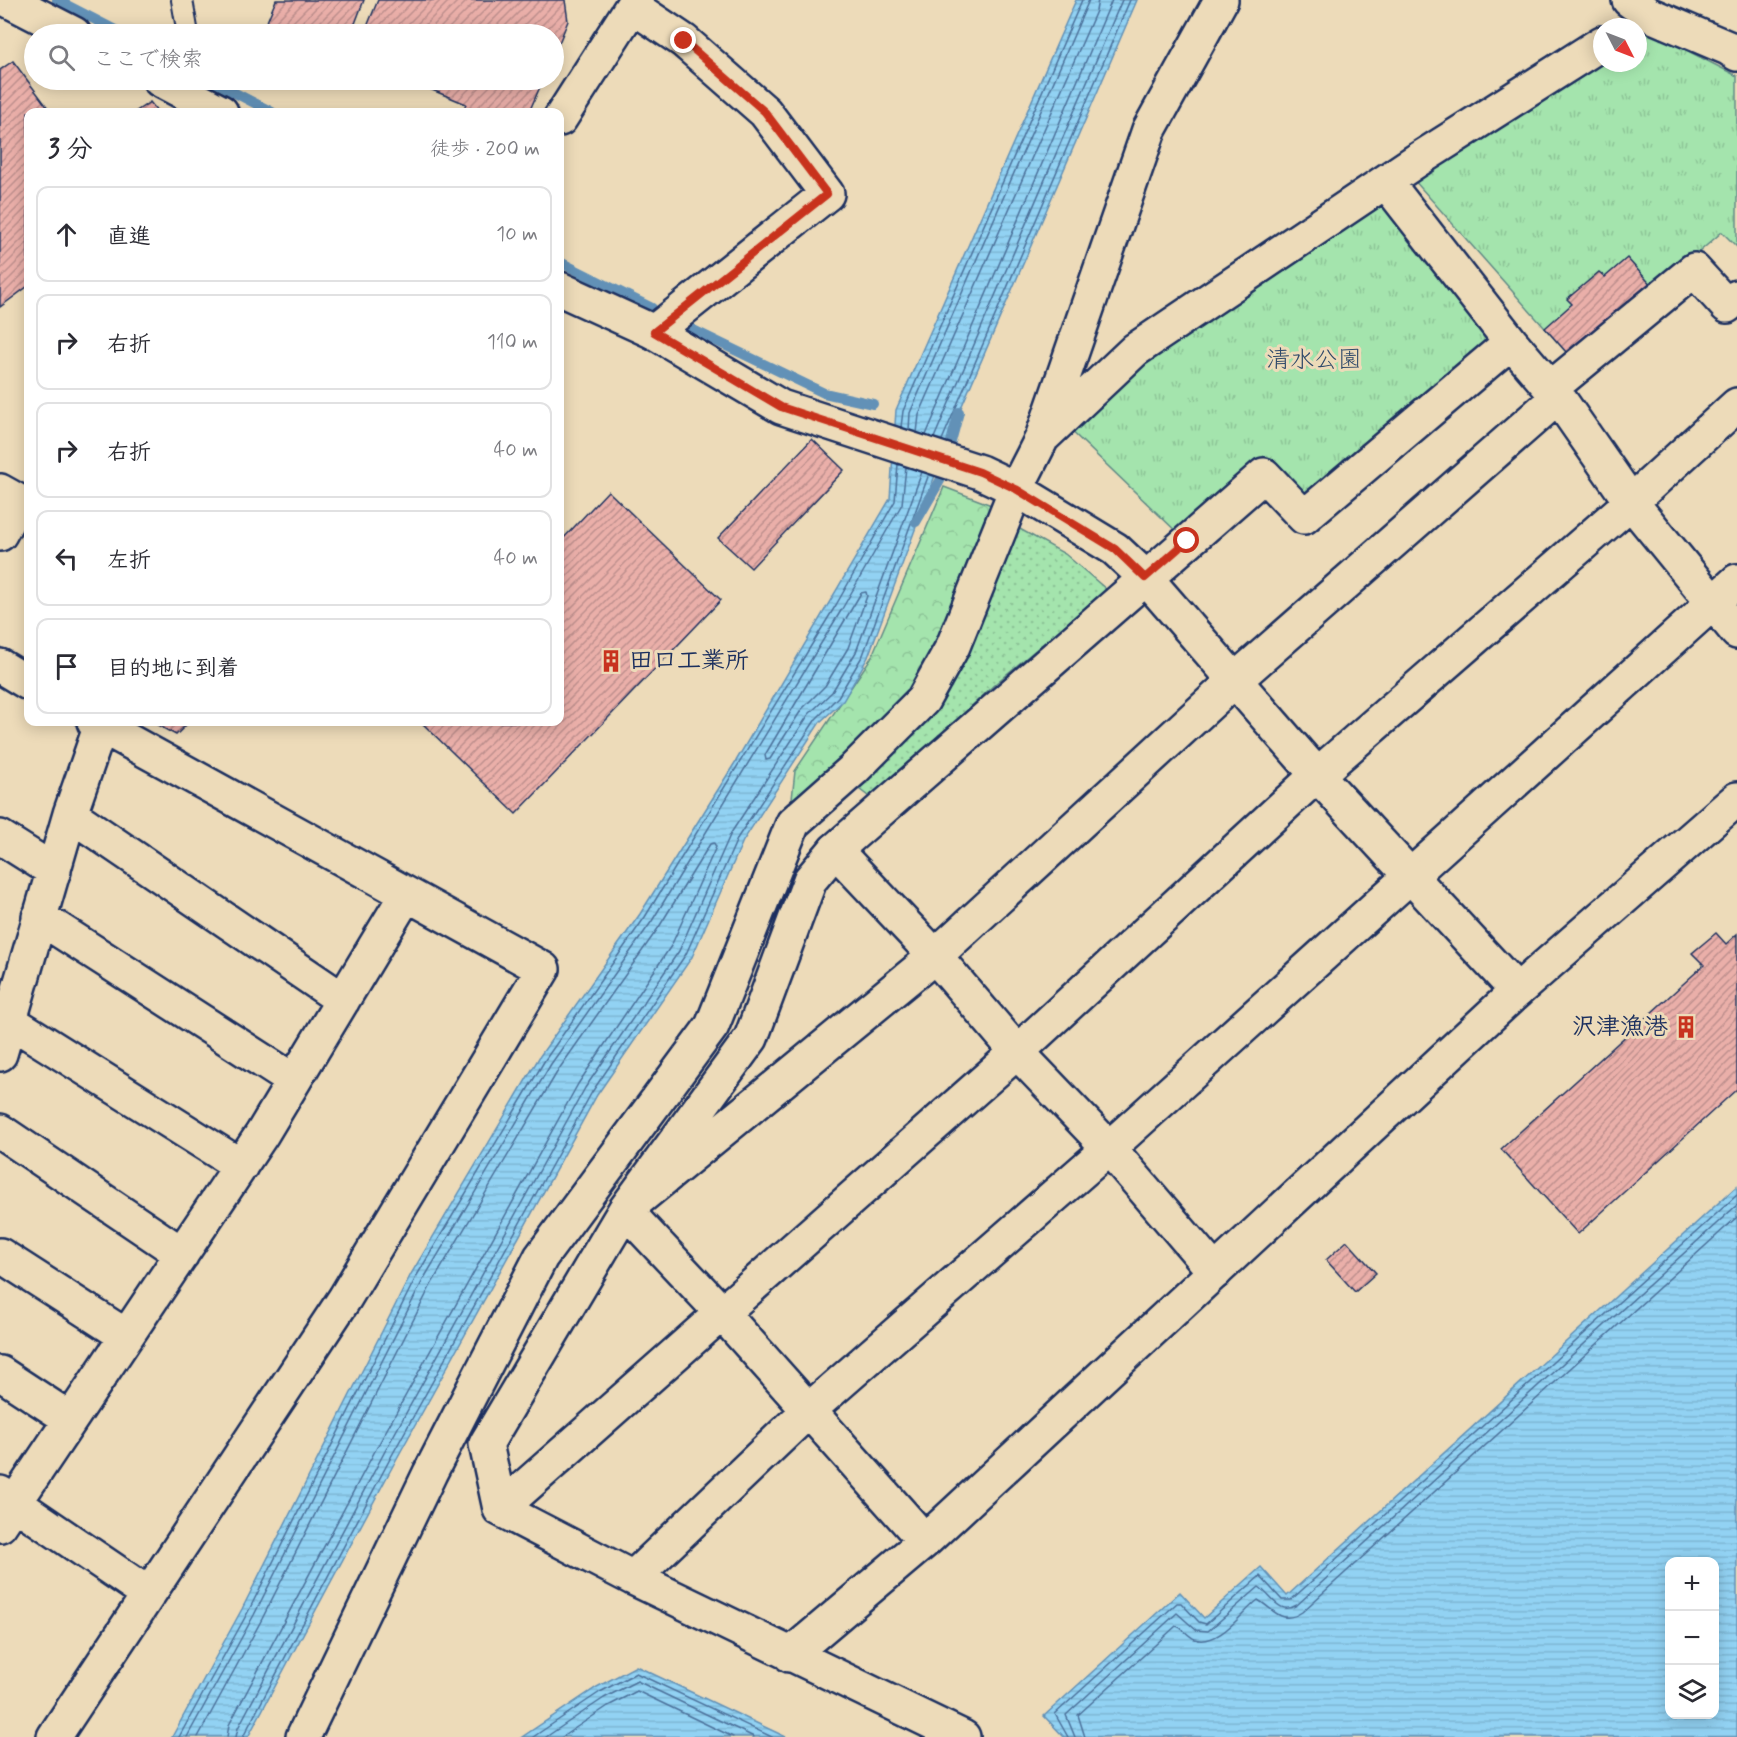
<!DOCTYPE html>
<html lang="ja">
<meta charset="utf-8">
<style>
:root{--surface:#fff;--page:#f7f7f7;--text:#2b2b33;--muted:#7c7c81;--line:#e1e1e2}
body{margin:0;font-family:Mynerve,"Klee One",sans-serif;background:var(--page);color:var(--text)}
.controls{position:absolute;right:18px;bottom:18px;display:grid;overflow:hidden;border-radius:12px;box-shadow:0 3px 15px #0003}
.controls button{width:54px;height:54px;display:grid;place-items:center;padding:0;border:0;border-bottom:2px solid var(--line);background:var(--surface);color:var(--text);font:30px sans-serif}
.compass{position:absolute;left:1593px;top:18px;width:54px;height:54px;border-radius:50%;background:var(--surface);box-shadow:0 3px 15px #0003;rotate:132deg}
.stop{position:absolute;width:18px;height:18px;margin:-14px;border:4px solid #c8321e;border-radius:50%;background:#fff}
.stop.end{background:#c8321e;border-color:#fff;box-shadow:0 2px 6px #0008}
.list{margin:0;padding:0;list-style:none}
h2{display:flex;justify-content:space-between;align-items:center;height:78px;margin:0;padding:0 24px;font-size:26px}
h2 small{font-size:20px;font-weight:400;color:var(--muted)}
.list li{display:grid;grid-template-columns:39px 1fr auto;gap:18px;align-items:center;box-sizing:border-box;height:96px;margin:0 12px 12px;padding:0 12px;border:2px solid var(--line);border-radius:12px}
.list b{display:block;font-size:22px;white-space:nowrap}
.list em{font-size:20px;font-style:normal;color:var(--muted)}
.icon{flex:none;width:33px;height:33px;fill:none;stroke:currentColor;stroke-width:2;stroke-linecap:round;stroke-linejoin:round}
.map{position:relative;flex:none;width:1737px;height:1737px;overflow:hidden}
.search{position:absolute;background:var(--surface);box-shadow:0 3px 15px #0003;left:24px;top:24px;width:540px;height:66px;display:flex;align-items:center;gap:15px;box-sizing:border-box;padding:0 21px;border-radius:33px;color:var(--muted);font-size:22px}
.panel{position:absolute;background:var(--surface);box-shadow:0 3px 15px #0003;left:24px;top:108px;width:540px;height:618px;border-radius:12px}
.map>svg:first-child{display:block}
.grass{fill:url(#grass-dots);stroke:#608a86;stroke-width:1.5}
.forest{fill:url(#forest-crowns);stroke:#608a86;stroke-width:1.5}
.park{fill:url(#park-tufts);stroke:#608a86;stroke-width:1.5}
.water{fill:url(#water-rules);stroke:#6291b7;stroke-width:1.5;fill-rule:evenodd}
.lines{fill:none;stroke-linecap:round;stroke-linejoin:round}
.shore{stroke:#4b709a;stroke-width:1.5}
.stream{stroke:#6291b7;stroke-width:10}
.building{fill:url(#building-hatch);stroke:#1b2f5e;stroke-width:1.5}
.service-casing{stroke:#1b2f5e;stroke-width:24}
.minor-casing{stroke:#1b2f5e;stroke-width:38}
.tertiary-casing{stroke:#1b2f5e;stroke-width:38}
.service{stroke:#eddbb9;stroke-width:20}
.minor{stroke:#eddbb9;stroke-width:33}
.tertiary{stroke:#eddbb9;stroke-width:33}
.route{stroke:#c8321e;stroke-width:8}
.labels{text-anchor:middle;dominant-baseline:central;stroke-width:6;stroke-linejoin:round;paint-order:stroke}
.park-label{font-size:24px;fill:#304a6a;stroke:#eddbb9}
.poi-label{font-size:24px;font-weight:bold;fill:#1b2f5e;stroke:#eddbb9;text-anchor:start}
</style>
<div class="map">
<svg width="1737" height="1737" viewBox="0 0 1737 1737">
<defs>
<pattern id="grass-dots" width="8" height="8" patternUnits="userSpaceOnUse" patternTransform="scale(1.5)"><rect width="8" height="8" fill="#a4e4ad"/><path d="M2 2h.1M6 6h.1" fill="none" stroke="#8dc497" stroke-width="1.8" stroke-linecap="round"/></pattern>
<pattern id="forest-crowns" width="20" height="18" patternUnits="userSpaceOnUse" patternTransform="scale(1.5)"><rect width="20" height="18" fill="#a4e4ad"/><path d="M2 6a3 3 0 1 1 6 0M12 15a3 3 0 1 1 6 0" fill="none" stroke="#8dc497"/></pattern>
<pattern id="park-tufts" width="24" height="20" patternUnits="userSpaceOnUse" patternTransform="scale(1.5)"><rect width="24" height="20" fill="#a4e4ad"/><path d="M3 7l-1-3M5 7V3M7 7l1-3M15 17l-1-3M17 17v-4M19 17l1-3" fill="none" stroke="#8dc497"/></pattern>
<pattern id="water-rules" width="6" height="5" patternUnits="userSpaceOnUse" patternTransform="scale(1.5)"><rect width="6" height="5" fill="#92d2f3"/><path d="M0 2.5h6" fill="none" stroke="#7db5d3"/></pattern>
<pattern id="building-hatch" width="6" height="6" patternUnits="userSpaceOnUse" patternTransform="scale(1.5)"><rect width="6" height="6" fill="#eaafa9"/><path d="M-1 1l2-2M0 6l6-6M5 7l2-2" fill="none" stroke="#bd8f8d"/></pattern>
</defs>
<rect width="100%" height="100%" fill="#eddbb9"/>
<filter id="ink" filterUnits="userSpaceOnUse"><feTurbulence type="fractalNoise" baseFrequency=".0167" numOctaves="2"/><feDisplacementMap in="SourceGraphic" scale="12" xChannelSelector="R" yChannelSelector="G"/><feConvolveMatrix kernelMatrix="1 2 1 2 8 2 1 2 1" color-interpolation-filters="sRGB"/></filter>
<g filter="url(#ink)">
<path class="grass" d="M1018,528l47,26 42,36 -112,94 -123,115 -17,-13z"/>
<path class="forest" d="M944,487l50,19 -35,92 -55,105 -114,115 5,-47 76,-113z"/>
<path class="park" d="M1645,29l92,47v171l-15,-15 -148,129 -161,-182 189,-122v6h36v-29z
M1366,195l38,18 99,127 -196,167 -43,-51 -82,81 -122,-117z"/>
<path class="water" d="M1076,0h61l-183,424 -86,233 -25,44 -23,21 -77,119 -51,116 -95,138 -201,365 -148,277h-76l70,-128 169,-335 129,-218 100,-142 96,-153 154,-262 6,-89z
M1737,1186v551h-673l-20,-21 136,-124 24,26 57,-51 26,29zM1670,1562h44v152h-44z
M636,1666l150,71h-264l75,-50z"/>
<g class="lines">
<path class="shore" d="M901,427l2,-16 179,-411
M909,430l1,-17 179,-413
M917,433l2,-18 177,-404 2,-11
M926,435l186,-435
M934,438l188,-438
M942,440l188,-440
M866,592l1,4 -19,52 -23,38 -23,23 -32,50 -4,1 -1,-5 96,-162z
M179,1737l69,-125 168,-335 129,-217 100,-143 191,-312 59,-104 3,-37
M187,1737l67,-122 169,-335 128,-216 101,-143 190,-312 60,-105 4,-37
M198,1737l64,-118 169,-334 128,-216 100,-142 51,-83 4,-1 2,4 -45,99 -93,138 -202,365 -147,276 -2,12
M236,1737l2,-9 146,-275 201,-365 94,-137 52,-118 78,-119 23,-22 24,-40 66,-180
M243,1737l148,-280 201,-365 94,-138 52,-117 78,-118 22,-22 25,-42 66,-181
M533,1737l67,-45 36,-19 136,64
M546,1737l58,-39 33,-17 117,56
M562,1737l46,-31 29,-15 96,46
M1068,1737l-13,-23 122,-111h4l18,19 7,2 54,-48 22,24h9l446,-405
M1075,1737l-9,-22 111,-102 19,17 12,1 51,-44c13,9 20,29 38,18l440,-400
M1085,1737l-7,-22 98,-89c8,2 11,10 19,13 24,8 47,-27 63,-39 16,9 23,26 44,12l435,-395"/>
<path class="stream" d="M57,0l66,34
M212,81l60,31
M560,262l92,46
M683,325l141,68 49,11
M916,522l25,-43 18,-67"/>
</g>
<path class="building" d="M276,0h88l-13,34h-58l-27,-10z
M378,0h187l3,21 -14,34v-21h-190z
M13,61l38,51h-23v174l-28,21v-237z
M408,80h135l-14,32h-67l4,-8z
M150,102l8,10h-23z
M1627,258l27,30 -80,73 -29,-33 27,-24 -5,-5 32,-27 6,5z
M812,439l32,31 -93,98 -33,-30z
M608,491l113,109 -205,214 -95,-92h139v-180z
M152,722h37l-13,13z
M1716,933l10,11 11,-10v155l-159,145 -77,-85 203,-184 -12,-12z
M1347,1241l29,32 -21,19 -29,-32z"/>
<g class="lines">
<g class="service-casing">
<path id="service" d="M182,0l6,34"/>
</g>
<g class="minor-casing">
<path id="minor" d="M1629,0l19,14 80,34 9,6
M632,6l52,35 81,71 62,82 -173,138
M560,119l76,-119
M1386,182l125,160 47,55 73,105 106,130
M1551,388l143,-118 33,36 10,-9
M1045,435l90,-85 281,-189 186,-118
M0,491l18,10 -18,33
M0,666l28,17
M70,814l273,186
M0,837l54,34
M39,917l255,164
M10,1021l231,145
M0,1054l70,-240 31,-89
M0,1131l182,123
M0,1255l126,81
M0,1373l70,46
M0,1493l147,100
M500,1509l517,-457 300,-277 314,-273 106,-97
M0,1525l262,-391 144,-239
M925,1541l-203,-228 -97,-103 310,-254 299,-275 324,-284
M633,1578l176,-168 300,-262 628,-567
M790,1655l135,-114 592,-550 220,-192
M54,1737l291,-439 198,-329 -449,-247
M303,1737l127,-264 111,-216 171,-231 81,-203 60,-53 70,-70 30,-54 63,-157 26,-51 107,-308 72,-130
M963,1737l-330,-159 -133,-69 -14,-65 139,-234 126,-172 59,-158 25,-30 429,-375 40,42 207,-175"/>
</g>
<g class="tertiary-casing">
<path id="tertiary" d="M8,0l66,34
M160,80l61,32
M560,289l94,43 127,75 199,65 36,17 99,60 30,28 172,198 200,216
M835,850l100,106 82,96 92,96 106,124"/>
</g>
<use href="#service" class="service"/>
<use href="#minor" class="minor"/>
<use href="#tertiary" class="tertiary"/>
</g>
</g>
<g class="lines" filter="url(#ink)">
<path class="route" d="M684,41l81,71 62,82 -173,138 127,75 199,65 36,17 99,60 30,29 42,-37"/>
</g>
<defs>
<g id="building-bare" transform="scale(1.8)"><path d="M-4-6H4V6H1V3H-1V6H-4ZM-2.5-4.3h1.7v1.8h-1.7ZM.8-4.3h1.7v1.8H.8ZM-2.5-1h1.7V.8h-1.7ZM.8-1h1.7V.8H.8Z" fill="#c8321e" stroke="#eddbb9" stroke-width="2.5" paint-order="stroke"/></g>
</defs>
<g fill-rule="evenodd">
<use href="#building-bare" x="611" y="661"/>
<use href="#building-bare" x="1686" y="1027"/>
</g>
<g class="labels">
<g class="park-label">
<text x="1314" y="360">清水公園</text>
</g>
<g class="poi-label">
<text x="629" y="661">田口工業所</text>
<text x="1668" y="1027" text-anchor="end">沢津漁港</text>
</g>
</g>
</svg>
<div class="controls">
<button>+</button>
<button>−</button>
<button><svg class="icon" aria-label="layers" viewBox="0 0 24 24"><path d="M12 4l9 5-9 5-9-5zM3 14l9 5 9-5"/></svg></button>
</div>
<svg class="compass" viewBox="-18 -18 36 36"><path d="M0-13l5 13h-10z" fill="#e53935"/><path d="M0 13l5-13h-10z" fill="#7c7c81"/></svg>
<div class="stop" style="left:1187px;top:541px"></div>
<div class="stop end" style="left:684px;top:41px"></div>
<div class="search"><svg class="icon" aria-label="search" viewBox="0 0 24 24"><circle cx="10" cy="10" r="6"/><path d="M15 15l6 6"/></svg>ここで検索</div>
<section class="panel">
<h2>3 分<small>徒歩 · 200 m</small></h2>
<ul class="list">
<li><svg class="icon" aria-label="ahead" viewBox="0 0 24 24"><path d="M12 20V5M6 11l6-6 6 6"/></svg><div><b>直進</b></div><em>10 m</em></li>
<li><svg class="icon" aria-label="right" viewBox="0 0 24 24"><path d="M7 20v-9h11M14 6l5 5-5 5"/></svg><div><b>右折</b></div><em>110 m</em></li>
<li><svg class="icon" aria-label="right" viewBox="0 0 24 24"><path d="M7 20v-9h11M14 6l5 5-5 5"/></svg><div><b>右折</b></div><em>40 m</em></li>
<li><svg class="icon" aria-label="left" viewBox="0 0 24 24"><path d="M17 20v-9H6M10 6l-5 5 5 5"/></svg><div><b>左折</b></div><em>40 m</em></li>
<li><svg class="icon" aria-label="arrive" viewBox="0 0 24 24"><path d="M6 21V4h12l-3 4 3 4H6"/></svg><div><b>目的地に到着</b></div></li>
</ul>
</section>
</div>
